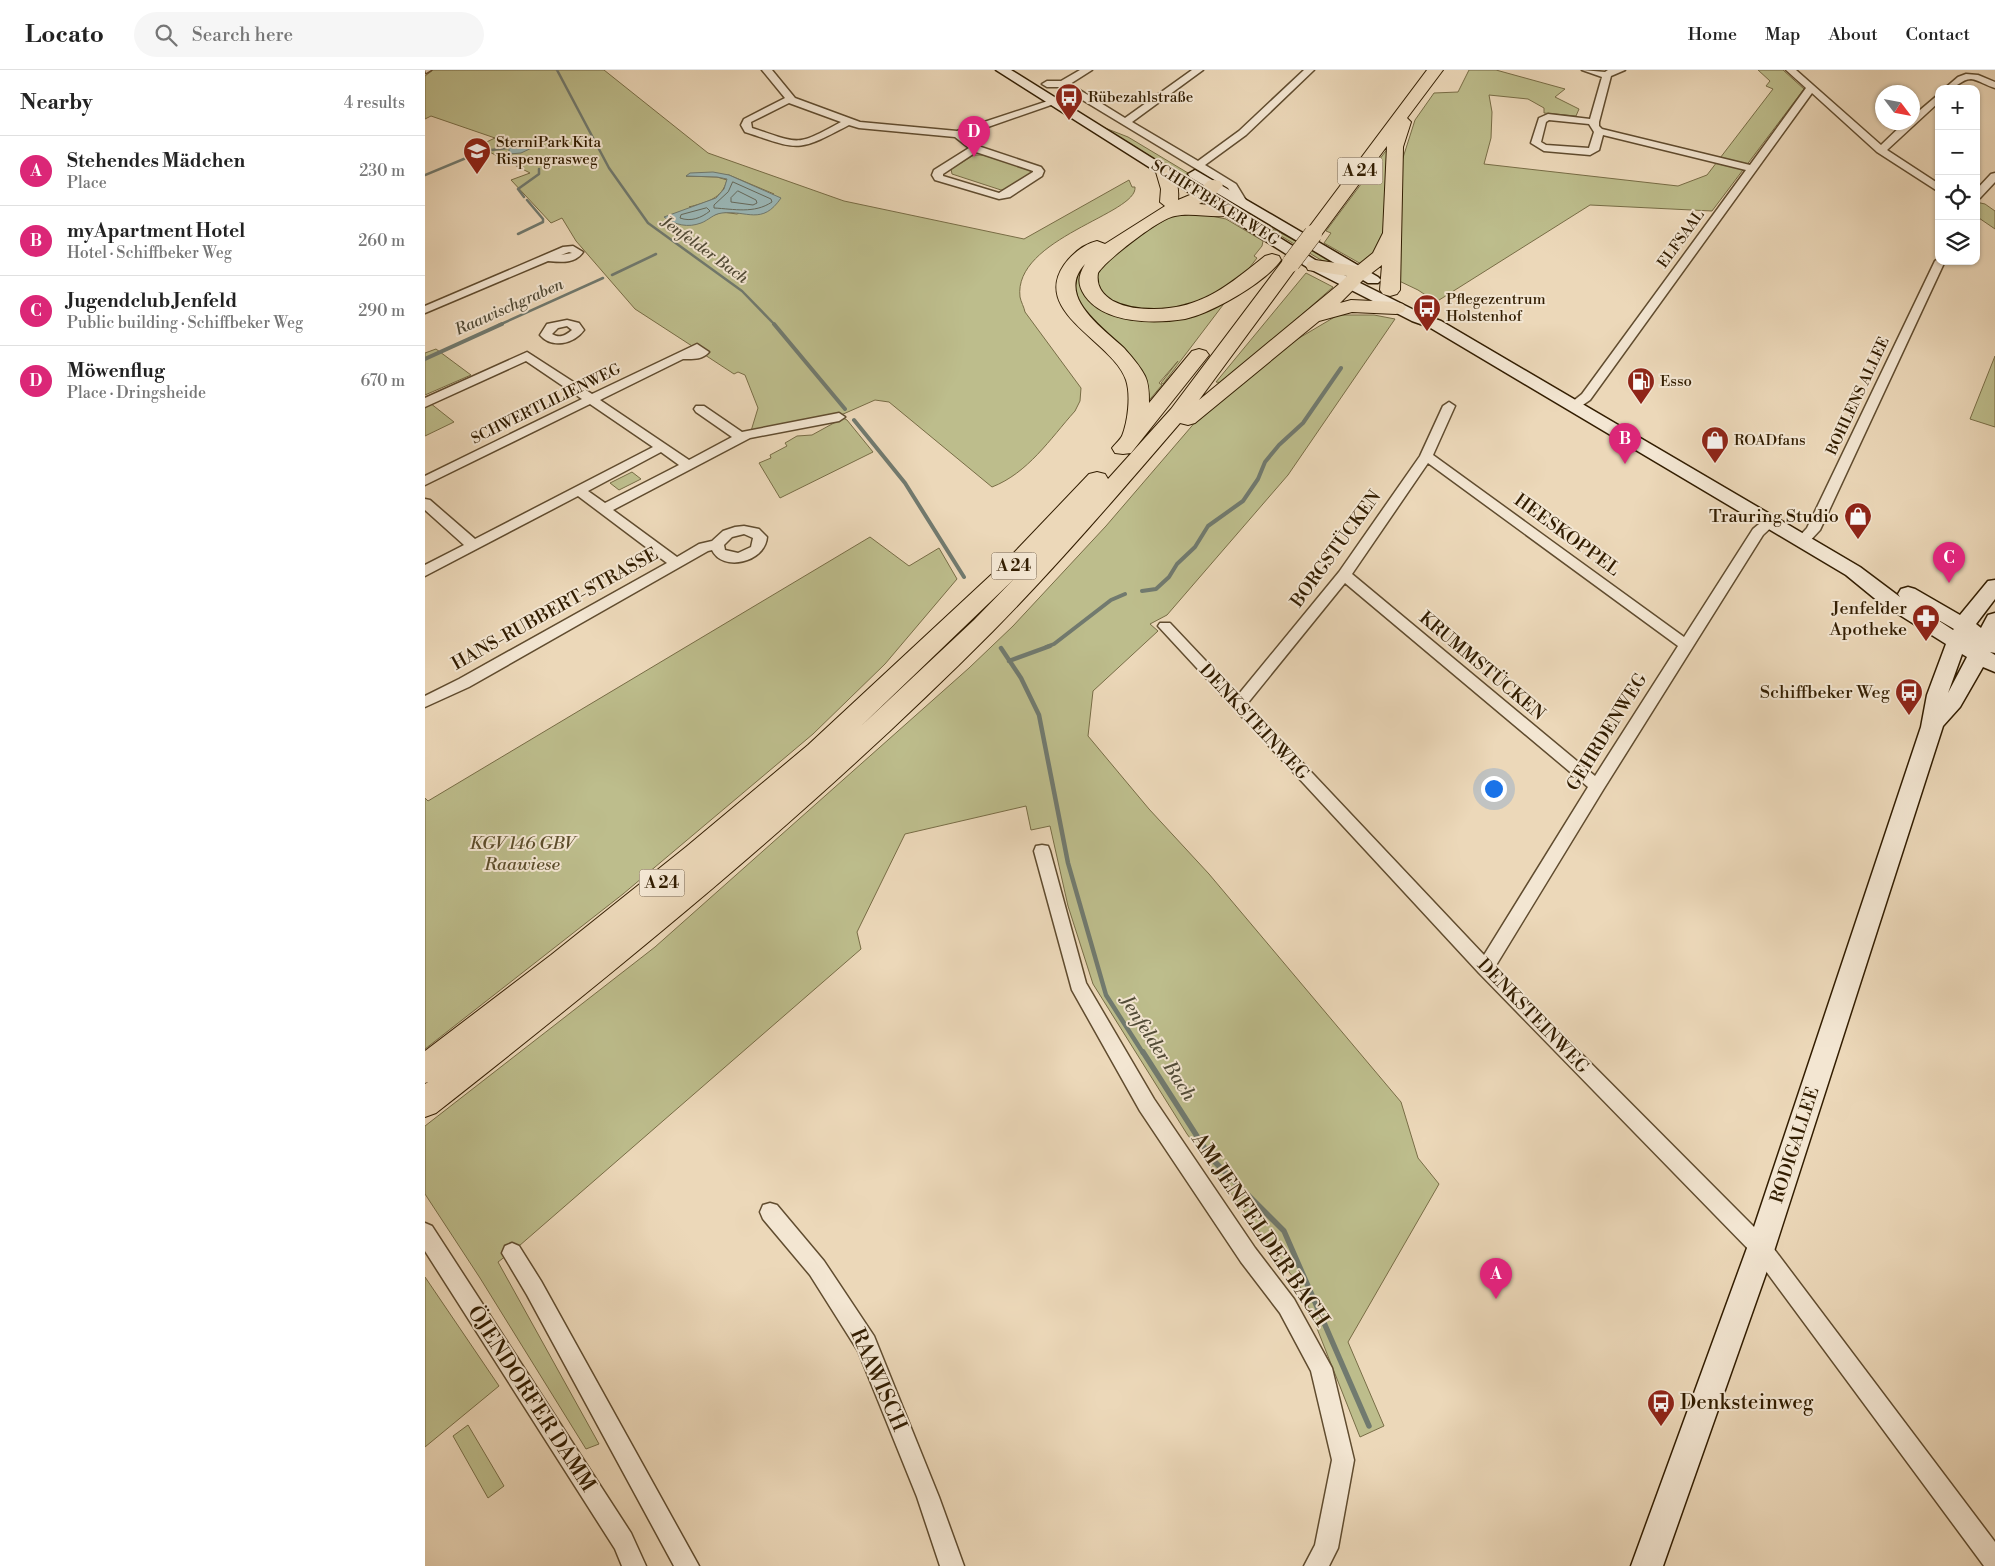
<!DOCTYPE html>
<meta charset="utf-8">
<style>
:root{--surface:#fff;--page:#f6f6f6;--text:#222;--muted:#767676;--line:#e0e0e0;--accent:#db2777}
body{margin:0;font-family:"Libre Bodoni",serif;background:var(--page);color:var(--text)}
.controls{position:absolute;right:15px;top:15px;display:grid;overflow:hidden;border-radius:10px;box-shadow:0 1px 4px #0004}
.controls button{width:45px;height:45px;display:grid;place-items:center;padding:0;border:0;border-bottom:1px solid var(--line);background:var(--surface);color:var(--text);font:25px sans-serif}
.compass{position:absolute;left:1450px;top:15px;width:45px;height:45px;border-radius:50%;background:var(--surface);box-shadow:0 1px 4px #0004;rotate:122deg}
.you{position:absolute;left:1068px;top:718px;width:18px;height:18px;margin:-12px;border:4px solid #fff;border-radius:50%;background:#1a73e8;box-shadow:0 0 0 8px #1a73e833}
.badge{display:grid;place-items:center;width:32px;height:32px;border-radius:50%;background:var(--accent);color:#fff;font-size:16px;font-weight:700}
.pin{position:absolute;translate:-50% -41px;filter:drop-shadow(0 1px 2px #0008)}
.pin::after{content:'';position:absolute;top:26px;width:18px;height:15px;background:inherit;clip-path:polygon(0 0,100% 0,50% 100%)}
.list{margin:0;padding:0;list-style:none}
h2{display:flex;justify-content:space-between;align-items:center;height:65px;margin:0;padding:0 20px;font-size:21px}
h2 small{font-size:16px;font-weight:400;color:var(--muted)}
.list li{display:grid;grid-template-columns:32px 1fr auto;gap:15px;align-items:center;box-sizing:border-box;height:70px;padding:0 20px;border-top:1px solid var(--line)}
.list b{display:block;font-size:19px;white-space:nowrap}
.list p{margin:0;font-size:16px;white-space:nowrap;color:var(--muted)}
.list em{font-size:16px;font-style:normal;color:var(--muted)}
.icon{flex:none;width:28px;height:28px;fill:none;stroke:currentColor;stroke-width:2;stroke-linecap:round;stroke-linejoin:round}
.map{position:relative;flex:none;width:1570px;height:1496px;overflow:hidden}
header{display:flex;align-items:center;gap:30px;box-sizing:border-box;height:70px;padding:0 25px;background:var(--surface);border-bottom:1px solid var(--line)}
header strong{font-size:24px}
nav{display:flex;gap:28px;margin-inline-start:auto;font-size:18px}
.search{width:350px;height:45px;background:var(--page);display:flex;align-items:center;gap:12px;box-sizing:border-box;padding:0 18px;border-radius:28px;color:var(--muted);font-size:19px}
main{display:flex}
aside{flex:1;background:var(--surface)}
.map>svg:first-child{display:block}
.green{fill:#bdbd8c;stroke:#786d46;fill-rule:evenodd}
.water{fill:#9bb8b8;stroke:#717a6f}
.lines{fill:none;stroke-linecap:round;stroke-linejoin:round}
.shore{stroke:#666a5c;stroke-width:1}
.stream-far3{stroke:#717a6f;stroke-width:2.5}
.stream-far2{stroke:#717a6f;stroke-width:4}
.stream-far1{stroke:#717a6f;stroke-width:4.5}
.stream{stroke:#717a6f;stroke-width:5.5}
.street-casing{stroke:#604c2f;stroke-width:3}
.secondary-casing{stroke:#321d01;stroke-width:3}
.highway-casing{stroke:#321d01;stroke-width:2}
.street{fill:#f3e6d2;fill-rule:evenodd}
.secondary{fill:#f3e6d2;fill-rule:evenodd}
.highway{fill:#ecd8b9;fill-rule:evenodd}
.highway-bridge-casing{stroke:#321d01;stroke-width:19;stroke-linecap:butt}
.highway-bridge{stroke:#ecd8b9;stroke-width:18}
.labels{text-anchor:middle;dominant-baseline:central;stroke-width:4;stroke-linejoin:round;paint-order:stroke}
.far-poi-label{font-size:15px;fill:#321d01;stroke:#f3e6d2;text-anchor:start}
.far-street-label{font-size:15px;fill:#321d01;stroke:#f3e6d2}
.shield{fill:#f3e6d2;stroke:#6c5940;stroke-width:1}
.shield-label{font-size:16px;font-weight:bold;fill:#321d01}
.far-water-label{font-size:16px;font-style:italic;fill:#524c38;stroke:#f3e6d2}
.poi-label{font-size:18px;fill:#321d01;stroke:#f3e6d2;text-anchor:end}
.street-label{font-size:18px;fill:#321d01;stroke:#f3e6d2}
.park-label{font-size:18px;font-style:italic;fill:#5c4d2b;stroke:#f3e6d2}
.water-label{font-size:19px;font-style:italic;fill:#524c38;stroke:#f3e6d2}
.near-street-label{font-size:21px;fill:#321d01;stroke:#f3e6d2}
.near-poi-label{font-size:21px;fill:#321d01;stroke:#f3e6d2;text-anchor:start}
</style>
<header>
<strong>Locato</strong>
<div class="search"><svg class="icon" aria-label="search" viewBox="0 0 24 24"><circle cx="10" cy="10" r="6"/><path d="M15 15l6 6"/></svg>Search here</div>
<nav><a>Home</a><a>Map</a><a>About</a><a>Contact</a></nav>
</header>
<main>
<aside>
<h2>Nearby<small>4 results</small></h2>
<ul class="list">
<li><span class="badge">A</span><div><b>Stehendes Mädchen</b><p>Place</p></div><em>230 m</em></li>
<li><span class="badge">B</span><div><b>myApartment Hotel</b><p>Hotel · Schiffbeker Weg</p></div><em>260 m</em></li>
<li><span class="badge">C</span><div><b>Jugendclub Jenfeld</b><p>Public building · Schiffbeker Weg</p></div><em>290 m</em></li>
<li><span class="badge">D</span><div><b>Möwenflug</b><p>Place · Dringsheide</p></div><em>670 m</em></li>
</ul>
</aside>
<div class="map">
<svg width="1570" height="1496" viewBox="0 0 1570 1496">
<rect width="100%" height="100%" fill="#ecd8b9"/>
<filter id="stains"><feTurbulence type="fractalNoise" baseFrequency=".004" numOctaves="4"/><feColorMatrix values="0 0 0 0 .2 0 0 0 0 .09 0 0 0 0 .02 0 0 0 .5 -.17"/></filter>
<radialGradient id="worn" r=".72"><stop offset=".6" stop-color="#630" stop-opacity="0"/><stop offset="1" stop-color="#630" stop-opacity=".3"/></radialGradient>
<path class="green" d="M8,0h171l104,83 136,48 180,38 105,-59 3,7h3c3,27 -122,51 -115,110 1,5 4,10 5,15l56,76 -1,13 -5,10c-25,28 -47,62 -83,76l-103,-85 -14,-2 -34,15 -90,16 7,-23 -13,-33 -7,-3 -4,2 -29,-19 4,-2 -13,-9 -4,2 -57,-37 -59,-68 -14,-23 -11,5 -40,-43 19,-7 -52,-27 17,-8 -64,-22 -6,3v-43zM304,105l45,19 -37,20 -15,-2 -8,3 -25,-8c18,-5 33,-8 38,-27l-10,-3 -31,-1z
M1044,0h27l69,19 -10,8 24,12 -3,7 -32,-3v-5l-16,-9 -39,-4 3,17 -1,26 -7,26 194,22 29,-11 66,-86 -7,-3 4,-5 -12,-11h25l21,19 -92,122 -122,-6 -154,97 -18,-12 -23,-11 6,-115 14,-44 19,-27 24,-1z
M680,58l23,9 70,42 1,4 -4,1z
M966,74l-8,99 -20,22 -39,-22 7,-10 -5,-2z
M549,85h9l47,15 1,4 -22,15 -8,1 -49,-16 -1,-5z
M788,126c41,25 85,44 126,70l-18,-6 -50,-30 -21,-9z
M1551,132l9,2 10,7v18l-19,-13z
M777,144l24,5 37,22 -1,5 -8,10 3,2 -14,18 -11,9 -42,23 -50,3 -28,-9 -13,-12 -3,-16 26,-28 46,-28 6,-3z
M665,186l-6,22 42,37 100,-14 -63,83 -2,-1 17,-22 -19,22 3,2 -16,19 -64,-93 -10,-34z
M881,203l27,14 -109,96 -8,-1z
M913,245h36l21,4 -107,156 -121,140 -17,9 8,7 -65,60 -5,45 61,73 60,65 192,228 17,56 21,26 -91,158 36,84 -24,11 -59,-149 -114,-154 -94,-150 -25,-78 -18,-80 -19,4 -5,-24 -121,28 -48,98 4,17 -342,297 -21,16 101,182 -13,5 -106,-171 -55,-84v-68l230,-179 314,-279 44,-42 93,-100 91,-106 92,-76z
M11,279l35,26 -46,20v-42z
M1570,286v71l-25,-8z
M0,329l29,23 -29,14z
M418,348l4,2 26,32 -93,46 -21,-35 12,-5 -1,-3 17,-9 -2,-3 12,-7 15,-1z
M207,402l9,7 -22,11 -9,-7z
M445,467l39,29 30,-18 18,31 -72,85 -72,70 -190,160 -198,155v-251l3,3z
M0,1207l74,109 -74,61z
M43,1355l36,61 -16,12 -35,-62z"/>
<path class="water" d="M98,69l11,2 2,5 -15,7 -12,1v-9z
M288,102l16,3 52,23c-19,28 -34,12 -59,15 -9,1 -13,7 -21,10 -13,5 -26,2 -37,-6l52,-19 8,-9 3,-10 -10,-2 -31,-1 4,-3z"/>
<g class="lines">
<path class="shore" d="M308,112l38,17 1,3c-18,12 -38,7 -58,6v-3l14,-13z
M313,121l18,9 1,3 -4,2 -22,-3v-4z
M282,138l3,3c-9,7 -19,11 -30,7l1,-3z"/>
<path class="stream-far3" d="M132,0l52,98 39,55 94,68 33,34
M0,105l58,-24 25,-3
M99,127l-6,-8 21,-15v-5
M93,164l25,-12v-3l-16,-19
M187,205l44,-21
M74,255l104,-47"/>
<path class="stream-far2" d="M349,254l71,85
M0,289l77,-35
M429,350l51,63 59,94
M717,521l14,-2 13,-12 8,-13 18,-17 13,-21 35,-25 15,-22 7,-17 14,-17 24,-22 38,-55
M621,577l8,-3 57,-44 14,-6"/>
<path class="stream-far1" d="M576,578l20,30 18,37 29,148 38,132 37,58
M584,591l41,-15"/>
<path class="stream" d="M718,982l68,106 73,73 85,195"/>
<g class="street-casing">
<path id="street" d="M0,0h6l-5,3z
M337,0h10l23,28 65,24 97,9 109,-36 3,-1 5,3 -109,38 13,11 63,21 3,4 -2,5 -32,21 -11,2 -64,-19 -3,-5 2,-5 35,-22 -14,-11 -96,-9 -10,-3c-53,28 -49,25 -104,7l-4,-7 3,-6 41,-21zM364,33l52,19c-46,25 -40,22 -89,6l-1,-6zM551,82l57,19v1l-34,21 -56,-17v-2z
M655,0h12l-22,14 55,34 67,-48h11l-71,52 66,39 41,-30 65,-61h10l-68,65 -41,30 31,19 11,18 -5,3 -4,-1 -10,-16 -167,-101h-14l-5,-3 5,-3h14z
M1157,0l23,2 3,-2h17l-14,6 -12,46v4l3,3 148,36 56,-77 -20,-18h10l85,75 24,-23h8v-6l26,-22v8l-52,48 52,34v8l-62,-40 -65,-59 -222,307 -13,9h-8l-2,-3 15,-12 164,-224 -143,-35 -4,15 -9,5 -46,-4 -13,-8 8,-25 9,-4 42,5 12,-42zM1124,50l40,4 5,8 -5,16 -43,-3 -5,-3 5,-20z
M1541,4l12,1 17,7v6c-8,-2 -16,-8 -24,-9 -10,0 -14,10 -27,10l14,-12z
M1570,103v9l-15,16 -4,1v-9l15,-16z
M148,176l10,6c-8,12 -22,10 -35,9l-123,52v-7l138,-59zM144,182l3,1 -11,2z
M1514,188v3h6l-125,269 -13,14h-10l-2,-3 12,-13 128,-267z
M142,250l12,3 5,7c-10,14 -32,19 -44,5l7,-11zM142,256l5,4c-6,5 -12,9 -20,4l6,-6z
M272,274l12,8c-7,8 -16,7 -26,7l-83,41 89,60 43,-23 -36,-25 -2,-3 2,-3h8l38,26 97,-19 6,4 -6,4 -89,17 -137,72 64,47 22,-13 13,-3 11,-10 12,-4 9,-1 15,3 8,8c-2,26 -45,35 -55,13l-4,1 -239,136 -44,20v-11l34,-17 208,-116 -89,-67 -153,80v-11l39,-20 -39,-35v-11l5,1 45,39 178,-92 -63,-43 -165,81v-9l157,-77 -56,-38 -101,46v-9l102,-46 65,42zM236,382l18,13 -74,38 -17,-12zM319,464l9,4 -2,9 -13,6 -13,-3 -1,-5 8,-8z
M1024,332l6,4 -22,49 251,182 69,-108 12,-10h10l2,3 -14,13 -160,255 -108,177 273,274 227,301v24h-11l-230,-311 -275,-282 -321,-347 2,-3h10l68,72 101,-123 81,-116 23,-50zM1003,393l250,183 -83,130 -243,-202zM920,513l243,204 -104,168 -237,-251z
M617,775l6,1 2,5 36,132 68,116 101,149 39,51 38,69 22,92 -16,88 -9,18h-25l11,-21 17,-85 -21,-89 -31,-58 -39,-51 -101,-151 -68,-121 -38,-139 2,-5z
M345,1133l7,2 47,56 50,75 65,161 25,69h-24l-23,-69 -59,-146 -48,-76 -47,-56 -3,-7 3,-7z
M0,1153l7,3 199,307 15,33h-24l-7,-17 -190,-298z
M87,1173l7,3 22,35 158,285h-25l-147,-271 -25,-42 3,-7z"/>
</g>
<g class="secondary-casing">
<path id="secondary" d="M571,0h15l309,193 104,52 17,6 419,246 40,30 -2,-3 3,-5 7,-2 7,2 45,26 28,-34 7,-1v19l-19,25 5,4 7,-13 7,-2v40l-5,-1 5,3v17l-12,-5 -23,40 -17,19 -168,522 -112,318h-32l116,-318 174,-521 6,-32 19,-51 -67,-42 -33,-27 -417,-248 -17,-6 -102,-52zM1505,545l24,14 -1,1zM1537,584l5,3 -19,36z
M770,100l183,107 3,3 -3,3h-10l-178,-106 -2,-3z"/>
</g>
<g class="highway-casing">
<path id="highway" d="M1002,0h16l-36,48 4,4 -8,25 -3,143 -3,4 -7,2 -7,-2 -3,-4 2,-25 -17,13 -25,25 11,-3 45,2 7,2 3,4 -3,4 -7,2 -44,-2 -33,9 -124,102 -7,2 -8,-2c-61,71 -122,142 -188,209 -173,174 -363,329 -556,481l-11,4v-33l3,-2 -3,1v-32l126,-96 135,-108 122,-102 198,-184 83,-87 8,-2 8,2 3,5 63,-70 113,-150 7,-2 7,2 2,4 -101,137 139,-115 9,-9 -39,-6 -2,-4 2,-4 7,-2 42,6 16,-13 10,-20 4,-87 -68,92 -6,1 -6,-1 -3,-4zM589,509l-40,41 -114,107z
M740,97l6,1c6,10 8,21 7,32l19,-8 11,-11 6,-1 6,1 3,4 -9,11 -15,8 33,3 3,4 -3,4c-18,4 -39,-3 -57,1 -15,2 -69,44 -77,57 -2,13 4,21 15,28 13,7 27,8 41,8 48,0 76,-25 111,-53l7,-2 7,2 2,4c-16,23 -69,53 -96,59 -31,5 -80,5 -100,-23 -8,-12 -7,-20 0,-32 -30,32 18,64 39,84 8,9 16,18 21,28 4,8 4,18 4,27l43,-52 7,-2 7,2 3,4 -78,98 -8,1 -8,-1 -3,-5c3,-4 8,-8 10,-12 6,-15 9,-41 4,-56 -12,-38 -95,-67 -62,-115 8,-11 20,-21 33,-24l8,3 60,-38 -5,-4 1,-13 -5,-17 3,-4z"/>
</g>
<use href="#street" class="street"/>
<use href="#secondary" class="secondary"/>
<use href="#highway" class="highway"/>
<g class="highway-bridge-casing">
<path id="highway-bridge" d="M866,193l22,-29"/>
</g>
<use href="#highway-bridge" class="highway-bridge"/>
</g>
<defs>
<g id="bus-pin" transform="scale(1.4375)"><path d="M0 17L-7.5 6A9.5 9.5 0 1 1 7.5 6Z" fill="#8f2418" stroke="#f3e6d2"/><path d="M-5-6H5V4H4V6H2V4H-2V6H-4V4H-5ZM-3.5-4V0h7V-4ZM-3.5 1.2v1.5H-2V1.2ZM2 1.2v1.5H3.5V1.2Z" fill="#fff"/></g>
<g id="school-pin" transform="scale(1.4375)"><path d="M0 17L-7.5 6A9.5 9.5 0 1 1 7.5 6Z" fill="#8f2418" stroke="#f3e6d2"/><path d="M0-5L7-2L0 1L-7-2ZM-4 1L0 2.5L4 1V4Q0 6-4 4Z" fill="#fff"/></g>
<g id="fuel-pin" transform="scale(1.4375)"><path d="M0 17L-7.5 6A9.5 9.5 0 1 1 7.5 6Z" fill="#8f2418" stroke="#f3e6d2"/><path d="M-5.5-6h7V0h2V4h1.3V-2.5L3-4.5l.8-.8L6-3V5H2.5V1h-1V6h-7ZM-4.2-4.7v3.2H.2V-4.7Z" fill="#fff"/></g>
<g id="shop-pin" transform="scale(1.4375)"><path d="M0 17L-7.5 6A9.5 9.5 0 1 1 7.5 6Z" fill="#8f2418" stroke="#f3e6d2"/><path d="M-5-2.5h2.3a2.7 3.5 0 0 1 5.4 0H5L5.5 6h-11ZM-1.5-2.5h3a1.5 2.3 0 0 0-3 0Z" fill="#fff"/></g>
<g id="pharmacy-pin" transform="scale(1.4375)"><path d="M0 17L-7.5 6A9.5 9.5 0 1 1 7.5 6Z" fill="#8f2418" stroke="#f3e6d2"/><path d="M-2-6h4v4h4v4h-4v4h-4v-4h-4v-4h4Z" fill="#fff"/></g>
</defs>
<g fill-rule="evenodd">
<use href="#bus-pin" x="644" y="27"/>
<use href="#school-pin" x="52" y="81"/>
<use href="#bus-pin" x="1002" y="238"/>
<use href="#fuel-pin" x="1216" y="311"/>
<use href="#shop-pin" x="1290" y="370"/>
<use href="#shop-pin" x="1433" y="446"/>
<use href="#pharmacy-pin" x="1501" y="548"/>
<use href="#bus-pin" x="1484" y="622"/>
<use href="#bus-pin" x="1236" y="1333"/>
</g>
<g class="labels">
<g class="far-poi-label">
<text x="663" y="27">Rübezahlstraße</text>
<text x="71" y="72">SterniPark Kita<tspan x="71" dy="17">Rispengrasweg</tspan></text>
<text x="1021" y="229">Pflegezentrum<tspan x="1021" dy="17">Holstenhof</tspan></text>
<text x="1235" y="311">Esso</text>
<text x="1309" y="370">ROADfans</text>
</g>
<g class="far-street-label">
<text transform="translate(790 133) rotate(32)">SCHIFFBEKER WEG</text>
<text transform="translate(1256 169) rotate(-54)">ELFSAAL</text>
<text transform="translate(1433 326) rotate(-65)">BOHLENS ALLEE</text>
<text transform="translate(121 334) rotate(-26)">SCHWERTLILIENWEG</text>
</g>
<g class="shield">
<rect x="912.5" y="87.5" width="45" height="27" rx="4"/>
<rect x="566.5" y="482.5" width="45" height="27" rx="4"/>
<rect x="214.5" y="799.5" width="45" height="27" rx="4"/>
</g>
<g class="shield-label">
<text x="935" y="101">A 24</text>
<text x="589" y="496">A 24</text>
<text x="237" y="813">A 24</text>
</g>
<g class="far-water-label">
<text transform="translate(280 180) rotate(36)">Jenfelder Bach</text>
<text transform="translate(84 237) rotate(-24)">Raawischgraben</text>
</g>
<g class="poi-label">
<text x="1414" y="446">Trauring Studio</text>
<text x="1482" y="538">Jenfelder<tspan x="1482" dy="21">Apotheke</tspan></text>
<text x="1465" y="622">Schiffbeker Weg</text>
</g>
<g class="street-label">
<text transform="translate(1142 465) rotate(36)">HEESKOPPEL</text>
<text transform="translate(911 479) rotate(-54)">BORGSTÜCKEN</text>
<text transform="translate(130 539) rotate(-29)">HANS-RUBBERT-STRASSE</text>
<text transform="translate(1057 596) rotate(40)">KRUMMSTÜCKEN</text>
<text transform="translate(829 652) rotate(47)">DENKSTEINWEG</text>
<text transform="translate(1182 662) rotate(-58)">GEHRDENWEG</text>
<text transform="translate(1108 946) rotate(46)">DENKSTEINWEG</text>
<text transform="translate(1370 1075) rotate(-72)">RODIGALLEE</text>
</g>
<g class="park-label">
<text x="97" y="773">KGV 146 GBV<tspan x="97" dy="21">Raawiese</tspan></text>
</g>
<g class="water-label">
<text transform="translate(733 978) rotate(57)">Jenfelder Bach</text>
</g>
<g class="near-street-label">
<text transform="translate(835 1160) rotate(56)">AM JENFELDER BACH</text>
<text transform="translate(453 1310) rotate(66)">RAAWISCH</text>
<text transform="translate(106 1329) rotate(57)">ÖJENDORFER DAMM</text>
</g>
<g class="near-poi-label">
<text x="1255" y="1333">Denksteinweg</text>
</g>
</g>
<rect width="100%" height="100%" filter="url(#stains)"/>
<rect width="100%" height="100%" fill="url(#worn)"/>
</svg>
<div class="controls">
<button>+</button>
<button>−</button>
<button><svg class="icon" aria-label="locate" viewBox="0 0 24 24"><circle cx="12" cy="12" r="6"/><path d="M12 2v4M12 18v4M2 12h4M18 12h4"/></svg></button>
<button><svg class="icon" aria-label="layers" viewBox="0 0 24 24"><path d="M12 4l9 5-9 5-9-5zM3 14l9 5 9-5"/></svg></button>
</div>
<svg class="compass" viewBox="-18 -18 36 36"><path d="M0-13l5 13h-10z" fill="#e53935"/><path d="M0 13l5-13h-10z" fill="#767676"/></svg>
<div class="you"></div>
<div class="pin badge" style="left:1071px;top:1229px">A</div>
<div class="pin badge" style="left:1200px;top:394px">B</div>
<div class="pin badge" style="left:1524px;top:513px">C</div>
<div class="pin badge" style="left:549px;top:87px">D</div>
</div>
</main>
